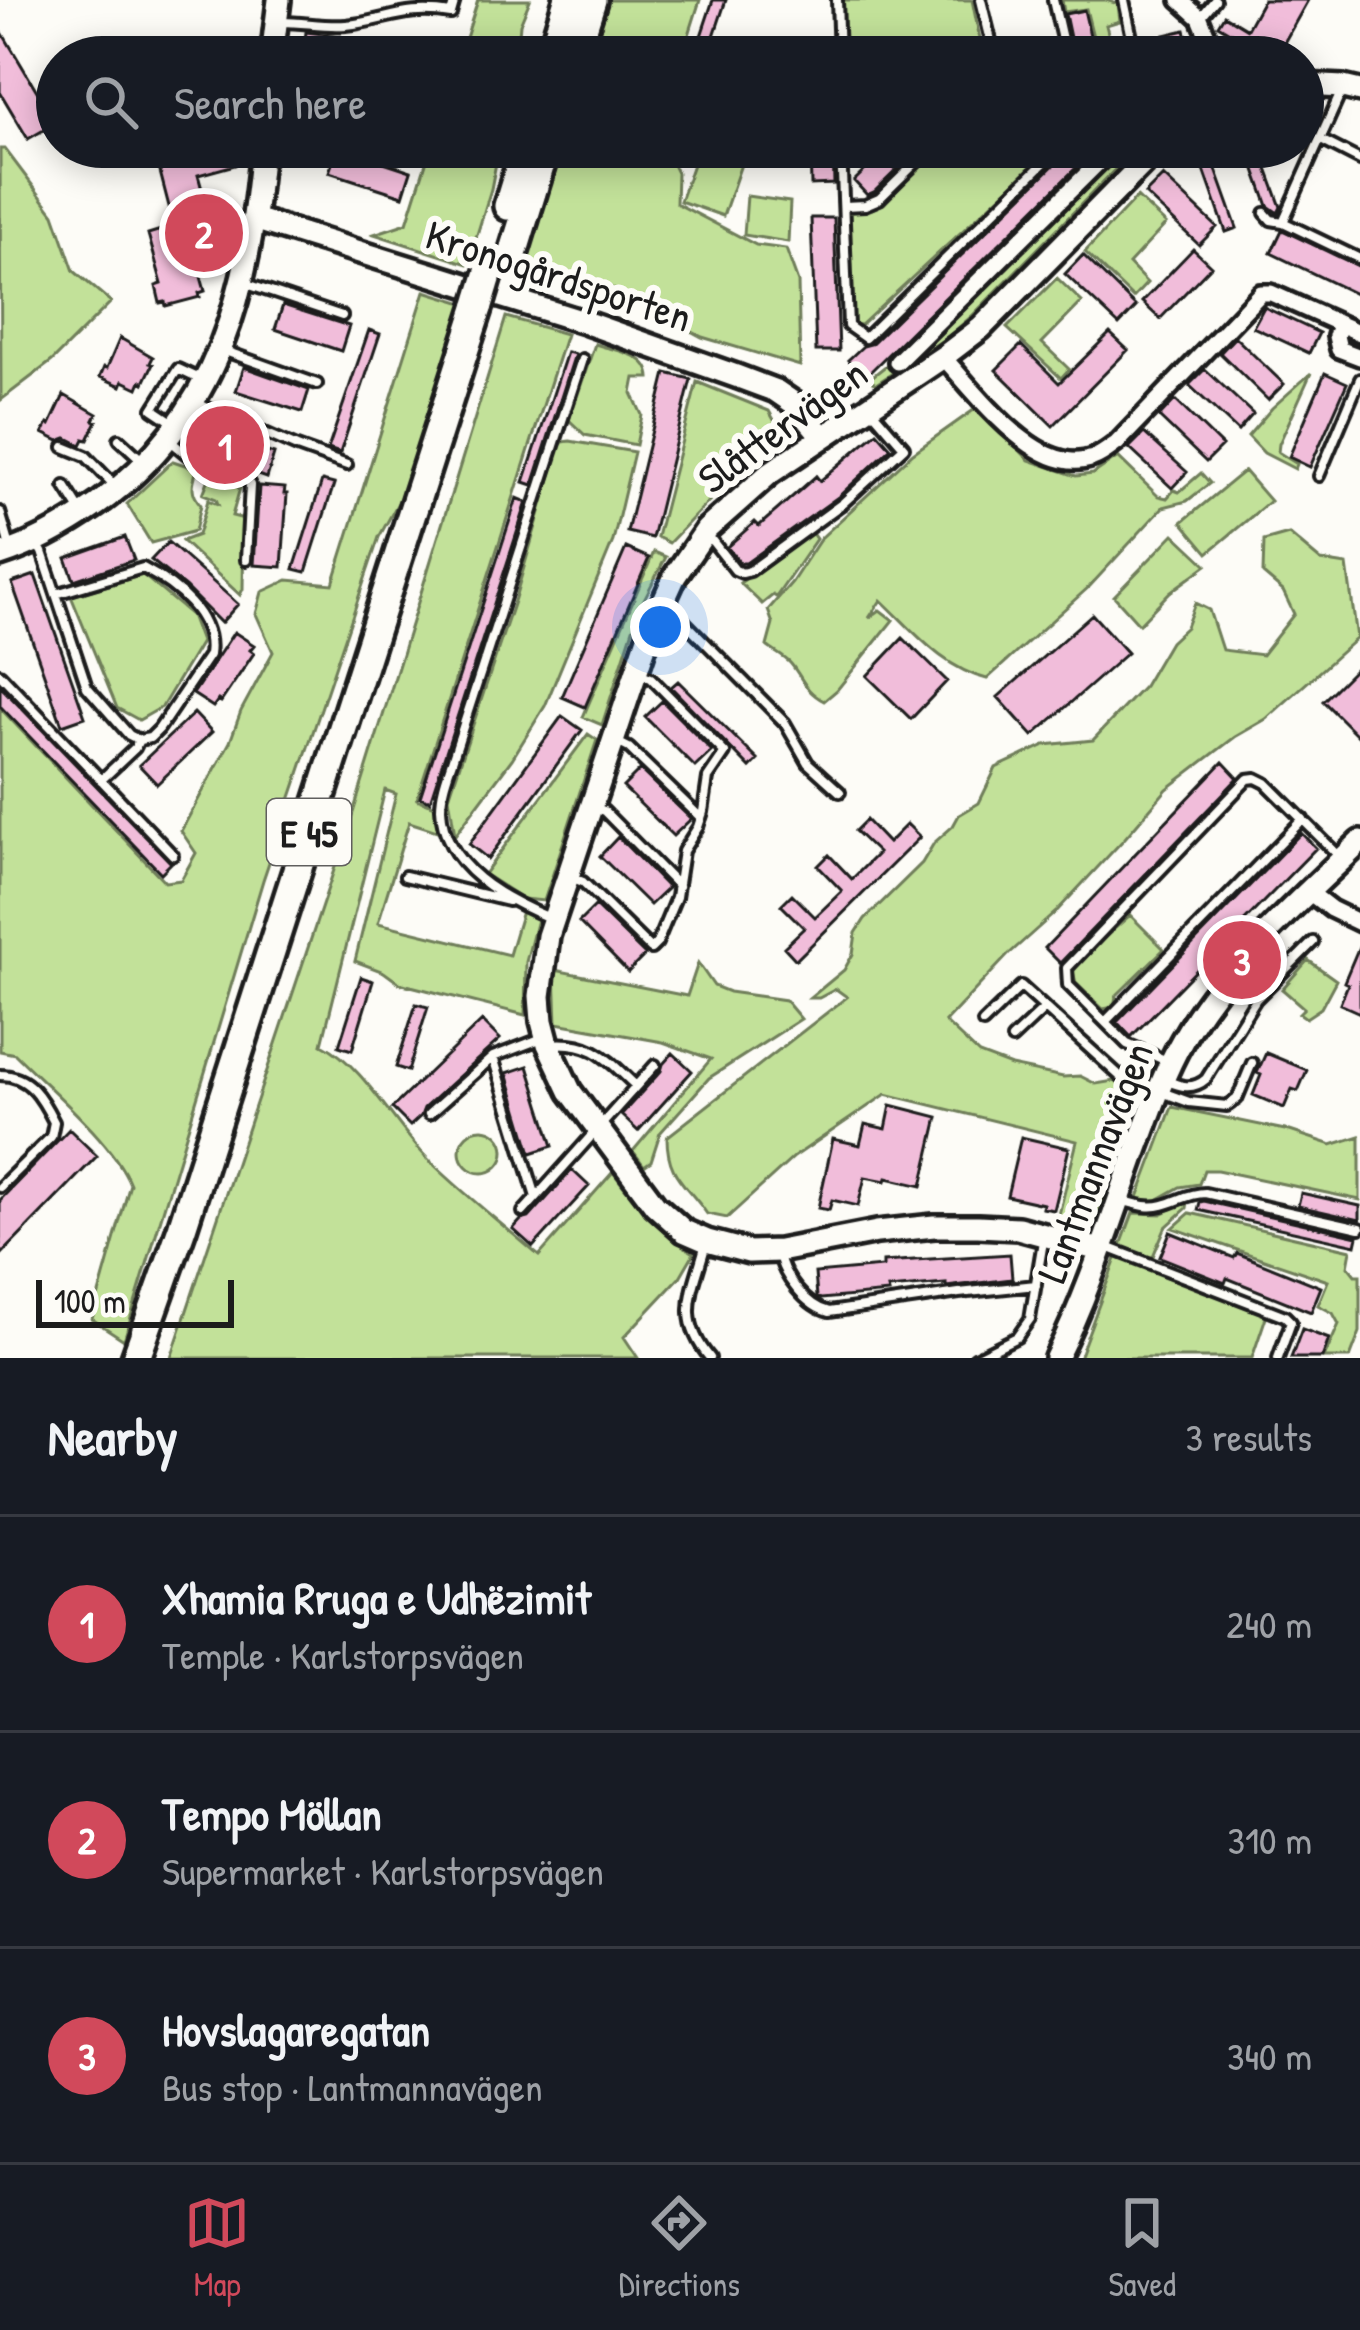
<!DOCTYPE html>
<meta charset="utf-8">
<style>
:root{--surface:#171b24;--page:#20242c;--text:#f1f3f6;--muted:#9ea1a6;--line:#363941;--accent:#d1495b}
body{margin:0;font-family:"Patrick Hand",sans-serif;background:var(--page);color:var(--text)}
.scale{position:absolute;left:36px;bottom:30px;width:198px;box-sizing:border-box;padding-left:12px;border:6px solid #1c1c1c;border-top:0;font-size:33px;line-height:42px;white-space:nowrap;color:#1c1c1c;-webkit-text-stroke:9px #fdfcf7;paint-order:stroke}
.you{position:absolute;left:660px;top:627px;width:42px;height:42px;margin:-30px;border:9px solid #fff;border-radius:50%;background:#1a73e8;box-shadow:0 0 0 18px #1a73e833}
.badge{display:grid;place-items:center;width:78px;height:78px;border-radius:50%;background:var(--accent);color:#fff;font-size:39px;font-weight:700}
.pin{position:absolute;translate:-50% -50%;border:6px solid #fff;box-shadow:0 3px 12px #0006}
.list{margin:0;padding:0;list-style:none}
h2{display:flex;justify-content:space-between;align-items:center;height:156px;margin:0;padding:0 48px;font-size:51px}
h2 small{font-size:39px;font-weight:400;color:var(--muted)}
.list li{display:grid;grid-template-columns:78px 1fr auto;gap:36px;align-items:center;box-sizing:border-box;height:216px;padding:0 48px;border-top:3px solid var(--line)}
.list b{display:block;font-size:45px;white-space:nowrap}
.list p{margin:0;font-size:39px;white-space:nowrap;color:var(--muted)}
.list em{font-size:39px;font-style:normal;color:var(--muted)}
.icon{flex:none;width:66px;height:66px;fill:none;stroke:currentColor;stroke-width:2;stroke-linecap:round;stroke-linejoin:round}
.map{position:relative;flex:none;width:1360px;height:1358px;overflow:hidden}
.search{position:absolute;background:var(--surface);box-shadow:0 6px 30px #0003;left:36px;right:36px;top:36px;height:132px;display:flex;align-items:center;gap:30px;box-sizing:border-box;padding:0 42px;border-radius:66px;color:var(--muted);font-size:45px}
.sheet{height:804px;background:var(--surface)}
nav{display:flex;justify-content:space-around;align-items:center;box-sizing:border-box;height:168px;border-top:3px solid var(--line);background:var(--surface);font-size:33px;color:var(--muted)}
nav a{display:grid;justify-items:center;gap:6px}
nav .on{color:var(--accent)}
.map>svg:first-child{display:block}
.green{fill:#c2e199;stroke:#6f7e5a;stroke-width:3}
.building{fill:#f1bdda;stroke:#1c1c1c;stroke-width:3}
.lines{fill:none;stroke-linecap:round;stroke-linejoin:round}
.lane-casing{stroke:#1c1c1c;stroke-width:16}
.street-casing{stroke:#1c1c1c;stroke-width:24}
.secondary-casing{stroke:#1c1c1c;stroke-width:30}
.highway-casing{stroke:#1c1c1c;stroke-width:36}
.lane{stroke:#fdfcf7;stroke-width:8}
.street{stroke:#fdfcf7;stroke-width:15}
.secondary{stroke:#fdfcf7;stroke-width:21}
.highway{stroke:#fdfcf7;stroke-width:27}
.highway-bridge-casing{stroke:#1c1c1c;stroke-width:36;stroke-linecap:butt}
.highway-bridge{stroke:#fdfcf7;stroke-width:27}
.labels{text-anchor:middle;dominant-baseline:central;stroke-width:12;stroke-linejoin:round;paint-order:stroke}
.shield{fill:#fdfcf7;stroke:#605f5e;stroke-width:3}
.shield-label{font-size:39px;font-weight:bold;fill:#1c1c1c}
.street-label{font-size:42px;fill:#1c1c1c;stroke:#fdfcf7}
</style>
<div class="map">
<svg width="1360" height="1358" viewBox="0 0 1360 1358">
<rect width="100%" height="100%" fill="#fdfcf7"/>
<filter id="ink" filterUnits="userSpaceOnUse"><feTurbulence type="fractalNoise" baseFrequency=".00833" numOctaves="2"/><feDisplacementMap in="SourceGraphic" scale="24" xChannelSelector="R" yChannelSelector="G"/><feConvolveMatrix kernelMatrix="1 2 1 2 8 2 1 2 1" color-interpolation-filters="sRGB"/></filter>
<g filter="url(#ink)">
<path class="green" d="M478,0h52l-10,24 -3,33h-57z
M607,0h93l-18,57h-93z
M842,0h130l10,49 -10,8h-128z
M1062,0h44l12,4 2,17 -14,4 8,32h-16l-12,-48 -22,3z
M431,147h68l-8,42 -23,75 -94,-30 33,-11z
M560,147h105l12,26 -1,30 80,42 30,4 12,33 2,84 -98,-29 -109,-59 -41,2 -8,5 -20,-13 -2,-6z
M699,147h48l-24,69 -43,-15z
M938,147h115l-192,178 -9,-1 -5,-113 3,-3 22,1 12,-5z
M1121,147h16l-165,169 -23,20 -73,48 -7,-5 80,-63z
M0,149h5l49,65 20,57 37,31 -59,59 -51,39z
M747,196l43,6 -2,40 -44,-7z
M1137,197l29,27 -37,40 18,19 -14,15 -48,-46z
M1057,278l25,24 -40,41 27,26 -8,9 -54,-50z
M425,291l39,12 -55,180 -30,54 -116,343 -139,460 -32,-21 38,-135c-17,-42 -81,-96 -115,-130l-15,-3v-343l165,174 16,-2 15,-27 -15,-22 49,-89 11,-31 32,-59 -17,-38 6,-22 26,-12 45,4z
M506,317l60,17 -149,465 21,8 2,25 -31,-10 -31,101 131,32 13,-44 15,8 -11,43 -1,53 -126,-32 -15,-11 -29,-11 41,-167 -11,-4 -63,254c42,21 75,86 109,118 34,33 72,63 108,94l74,-84c24,33 47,60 81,81l-14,24 -56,60 14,21h-467l182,-545z
M595,344c20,7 54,9 55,34h-15l-3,15 10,22 -6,30 -51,-10 -16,-15z
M1311,373l-32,71 -1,8 19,12 -2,5 -31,-16 -16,-17 24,-28z
M697,382l72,29 9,16 -4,13 -61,57 -44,46 -12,-6z
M978,407l51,53 47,16 17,-2 25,-17 40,39 9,2 7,-8 5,2 22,-19 9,10 -23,18 -24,6 -73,79 -103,93c-45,-11 -73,-48 -106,-79l-12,18 11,-8 13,10 -56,70 -13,11c-20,-11 -20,-21 -33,-37 -6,-7 -17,-12 -24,-18l6,-22 -5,-14 24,-28 29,-44 92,-85z
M570,441l64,11 -21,89 -68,165 -33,53 -57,76 -6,-38 66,-199 44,-151 4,-5z
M173,461l24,8c-5,16 -7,23 4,36l-6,26 -44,12 -24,-39z
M1244,471l26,30 -62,52 -26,-31z
M210,476l30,12 -8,28 12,3 -1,70 -3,6 -58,-54 16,-6 10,-35 10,4 -2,-5 -13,-5z
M811,532l5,7 -40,58 -3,-2 -11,9 -22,-21z
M1174,534l33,31 -37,27 -31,32 -25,-28z
M1289,534l32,27 26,4 10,73 -91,81 -31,18 -68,52 -42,49 -68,73 -48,43 -64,68 34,32 32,12 52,11 17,-1 16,8 18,-3 26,14 -41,117c-11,18 -22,14 -42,11l20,-82 -191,-47 -92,63 -67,61 -20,-4c-21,-31 -40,-37 -40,-77l180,-140 -11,-8 -17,9h-9l34,-28 9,-16 3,-21 9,-14 57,-56 12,-20 19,-17 6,-11 20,-12 17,-35 49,-23 48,-5 51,-54 26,-44 16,-15 9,-24 14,7 13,40 40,5 32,-41 -11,-23 -20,-17 1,-33z
M654,552l12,5 -26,50 -38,118 -19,-8z
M143,575l48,40 10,27 -39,65 -23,13 -22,-12 -46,-112z
M588,734l9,6 -53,161 -21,-2 -39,-25z
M1130,915l34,34 -48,47 -2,11 -11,2 -27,-26 -3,-12 15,-19z
M1308,960l28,20 -15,28 -15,10 -7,-5 5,-5 -22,-19z
M698,963l16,23 15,6 56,8 16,19 -92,59 -49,55 -9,28 -7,5 -11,-15 78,-92 -48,-17 -106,-19 -2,-53 132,26z
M1172,1107l118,24 42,14 28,-9v64l-143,-30h-13l-5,14 -19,3 -25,14 -18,-1z
M460 1151a22 22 0 1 1 44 0a22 22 0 1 1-44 0Z
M1188,1201l-1,7 -22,20 -17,40 119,46 -15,44h-173l54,-145 28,1z
M1190,1213l161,37 -3,16 7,9h5v57l-10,26h-26l15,-34 -6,-11 -15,-8 10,-24 -155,-53z"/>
<path class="building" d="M713,0h13l-19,57h-13z
M1263,0h45l-32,57h-5l-53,-32 6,-10 23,14z
M1084,10l11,47h-21l-9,-43z
M0,29l56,94 -28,16 -28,-47z
M1185,30l7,27h-36l-4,-19z
M306,32l34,4 -3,21h-34z
M198,147h39l4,12 -7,2 1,4 -37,10 25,91 -23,7 5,18 -6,2 1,4 -34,9 -1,-4 -5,1 -4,-17 6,-2 -14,-50 26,-8 -16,-62 42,-12z
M338,147l73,24 -8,25 -74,-24z
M810,147h23l1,37 -23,1z
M889,147h31l-46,45 -7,3 -13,-14z
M1068,147h29l-232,230 -17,-17 15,-14 8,-2 195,-191z
M1196,147h12l29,81 -11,4z
M1247,147h12l22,60 -3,6 -10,-7z
M1163,176l54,51 -18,18 -54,-51z
M811,218h23l5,133h-23z
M1282,230l78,37v29l-89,-43z
M1193,249l18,17 -51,53 -18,-17z
M1083,255l53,52 -17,18 -54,-51z
M283,305l66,21 -8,25 -66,-22z
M1264,307l55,26 -10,20 -56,-26z
M369,330l11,4 -40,119 -12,-4z
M1110,333l18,17 -75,76 -57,-56 25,-25 38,38z
M1235,337l49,47 -16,16 -48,-47z
M120,338l33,19 -3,6 3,1 -9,19 -3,-2 -3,7 -15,-7 -2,5 -21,-9 4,-10 3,1z
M567,352l8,2 -42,131 -9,-3z
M244,367l65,23 -7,22 -66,-21z
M1205,369l48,45 -15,17 -49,-46z
M666,373l25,6 -39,159 -25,-6z
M1325,373l22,10 -37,84 -21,-10z
M64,395l33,19 -3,6 3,1 -9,19 -4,-1 -3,6 -14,-7 -8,3 -16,-8 5,-9 2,1z
M1175,400l47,46 -16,16 -47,-45z
M877,432l14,16 -53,49 -92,66h-6l-13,-16 28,-25 4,4 57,-50 4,5z
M1144,433l43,39 -15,16 -43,-40z
M212,435l62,19 -7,24 -62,-22z
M322,481l12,3 -28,88 -12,-3z
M259,486l26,2 -1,6h3l-5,73 -28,-2z
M517,498l10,4 -97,299 -10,-4z
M125,537l9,23 -60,20 -8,-22z
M168,542l70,62 -17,19 -36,-36 -34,-27z
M626,548l23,10 -64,149 -23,-10z
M35,575l50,142 -23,8 -50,-142z
M1092,614l35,39 -94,83 -35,-39z
M234,632l20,13 -4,5 4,3 -33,49 -3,-2 -5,7 -20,-13z
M903,638l44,43 -36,38 -44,-43z
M1360,664v74l-37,-37z
M678,681l80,79 -8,8 -79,-81z
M0,686l171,177 -10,10 -161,-167z
M662,701l50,50 -17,16 -50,-50z
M194,713l18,19 -55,52 -18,-19z
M562,716l20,14 -94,129 -19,-15z
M1223,762l15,16 -178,185 -15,-15z
M640,770l51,49 -18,17 -50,-49z
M866,820l22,23 19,-19 13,13 -124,123 -12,-13 20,-19 -23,-23 11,-11 23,23 27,-26 -24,-25 11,-11 23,24 26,-26 -23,-22z
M1301,833l15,15 -185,189 -14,-15z
M618,837l50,51 -18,17 -50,-49z
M595,906l50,49 -17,17 -49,-50z
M1360,944v69l-20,-9 8,-20 -4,-2z
M361,977l12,4 -21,69 -13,-4z
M416,1004l12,3 -20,64 -12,-4z
M482,1021l18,18 -76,69 -3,8 -11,10 -18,-18z
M673,1053l19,18 -54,60 -17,-16 40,-44 2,-7z
M1266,1053l41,17 -9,21 -6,-2 -8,19 -31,-13 8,-20 -4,-2z
M528,1066l25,80 -22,7 -24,-80z
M891,1105l47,12 -16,69 -35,-8 -1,3 -21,-4 -7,29 -26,-6 -3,10 -11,-2 15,-69 27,6 5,-21 21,5z
M69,1129l28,27 -97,100v-56z
M1021,1137l48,11 -15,62 -12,-2 1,-4 -36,-8z
M572,1170l17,16 -56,61 -20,-18 8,-9 8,-2z
M1301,1193l59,13v14l-62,-14z
M1204,1201l154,35 -2,9 -158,-35 2,-8z
M1170,1232l64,26 3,-5 84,34 -10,25 -84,-34 -2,5 -65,-26z
M1010,1254l2,25 -66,8v-3l-58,5 1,4 -68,6 -4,-2 -2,-24 68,-6v-5z
M1302,1329l27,10 -7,19h-31z"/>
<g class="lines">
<g class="lane-casing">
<path id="lane" d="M837,0l2,57
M981,0l14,57
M1053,0l13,57
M1124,0l12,57
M1201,17l14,-17
M278,22c22,-1 45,5 68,3 41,-4 59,-19 105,-11l4,-14
M1343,88l-60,134 77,37
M1321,140l39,20
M292,147l32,4 5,-4
M841,147l7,179 17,12 195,-191
M844,206l21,-1 14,-6 53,-52
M1265,213l6,7 12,2
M244,283l98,33
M222,350l95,34
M194,402l103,45 50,18
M177,425l-24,-16 25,-40 26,12
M119,439l26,24
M168,439l28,23 50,16 4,7 -4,75
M64,447l22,9 31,32
M1319,476l41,-97
M65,486l17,27
M0,512l11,38
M706,533l29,37 7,3 8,-2 93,-68 61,-56 -32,-37
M36,543l6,9 45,135 42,48 10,5 11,-2 9,-9 50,-74c6,-40 -34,-70 -66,-87l-87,26
M666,607l9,5 110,111 23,40 32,29
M0,674l173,181
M619,743l10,5 72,70
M101,780l34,-32 4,-8
M593,807l11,4 74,75
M405,876l103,25
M573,878l10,4 68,67 6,-6 19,-46 7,-46 15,-24 5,-15 5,-34 17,-25 -74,-75 -13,-5
M552,919c-48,-20 -109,-51 -111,-111 0,-16 6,-32 11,-47l130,-402
M1105,1022l198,-203
M983,1023l38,-37 100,91 34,16
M1012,1039l33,-31
M550,1044c43,-4 57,15 86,42
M493,1057l43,140
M1167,1061l-40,-17 -59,-59 -1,-17 181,-189 8,-1 10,5 75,75
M0,1075c29,0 42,23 54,47l-3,15 -51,50
M1165,1080c15,6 27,11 41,-1l50,-80 57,-57
M1159,1091l30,11 38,4 10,-7 15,-36
M429,1114l64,-57 52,-20
M1120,1200c15,4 28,9 43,5 16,-4 26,-12 42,-12l155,35
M523,1212l132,-147
M706,1243c-12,47 -31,74 4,115
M1107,1247l178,69 6,6 -13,36
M779,1252c2,23 28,55 50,60l130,-19 77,-8
M975,1358l42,-21 13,-18 14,-84"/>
</g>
<g class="street-casing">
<path id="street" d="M1180,0l20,18 16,39
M1340,325l-4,11 3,13 21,8
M943,357c33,35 95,122 150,101 9,-3 17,-10 24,-15l144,-150h10l89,40
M897,362l217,-215
M1309,892l22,17 29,14"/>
</g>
<g class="secondary-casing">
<path id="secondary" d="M272,57l7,-57
M1303,85l40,2 17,4
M254,219l333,104 149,53 40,15 19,13 27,32
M0,555c35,-11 68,-30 98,-51 122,-89 151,-214 164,-357
M1100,1250l-82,-22 -40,-2h-44l-57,6 -98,19 -30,1 -42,-11 -23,-10 -29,-26 -85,-114 -22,-47 -6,-23 -2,-25 8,-60 102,-305 25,-55 32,-47 63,-56 173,-116 38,-29 178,-181
M1056,1358c33,-66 55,-137 80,-207 14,-37 26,-75 46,-110 43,-77 116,-138 178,-199"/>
</g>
<g class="highway-casing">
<path id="highway" d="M551,57l17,-57
M574,57l18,-57
M508,206l18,-59
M506,277l40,-130
M136,1358l46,-130 297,-923"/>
</g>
<use href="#lane" class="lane"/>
<use href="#street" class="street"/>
<use href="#secondary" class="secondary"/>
<use href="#highway" class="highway"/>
<g class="highway-bridge-casing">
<path id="highway-bridge" d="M479,305l10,-33"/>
</g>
<use href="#highway-bridge" class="highway-bridge"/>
</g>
</g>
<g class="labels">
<rect class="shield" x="267" y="799" width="84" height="66" rx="9"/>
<g class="shield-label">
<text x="309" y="832">E 45</text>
</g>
<g class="street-label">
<text transform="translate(559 275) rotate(18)">Kronogårdsporten</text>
<text transform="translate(782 425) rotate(-36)">Slåttervägen</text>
<text transform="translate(1094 1162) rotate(-69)">Lantmannavägen</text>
</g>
</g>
</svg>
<div class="scale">100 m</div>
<div class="you"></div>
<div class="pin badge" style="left:225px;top:445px">1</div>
<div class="pin badge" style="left:204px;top:233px">2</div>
<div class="pin badge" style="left:1242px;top:960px">3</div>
<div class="search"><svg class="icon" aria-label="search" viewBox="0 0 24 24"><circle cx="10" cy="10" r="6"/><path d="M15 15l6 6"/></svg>Search here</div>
</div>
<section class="sheet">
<h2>Nearby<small>3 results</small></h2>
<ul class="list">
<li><span class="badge">1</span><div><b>Xhamia Rruga e Udhëzimit</b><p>Temple · Karlstorpsvägen</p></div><em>240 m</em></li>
<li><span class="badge">2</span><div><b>Tempo Möllan</b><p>Supermarket · Karlstorpsvägen</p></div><em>310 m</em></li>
<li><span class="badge">3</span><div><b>Hovslagaregatan</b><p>Bus stop · Lantmannavägen</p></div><em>340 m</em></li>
</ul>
</section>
<nav>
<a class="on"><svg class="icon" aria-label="map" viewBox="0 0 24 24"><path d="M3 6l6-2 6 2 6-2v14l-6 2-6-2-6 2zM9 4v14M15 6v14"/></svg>Map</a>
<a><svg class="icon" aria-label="directions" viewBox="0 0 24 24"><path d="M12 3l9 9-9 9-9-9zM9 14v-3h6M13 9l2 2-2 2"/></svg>Directions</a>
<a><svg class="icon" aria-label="saved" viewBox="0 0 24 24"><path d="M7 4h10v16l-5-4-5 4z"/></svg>Saved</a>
</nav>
